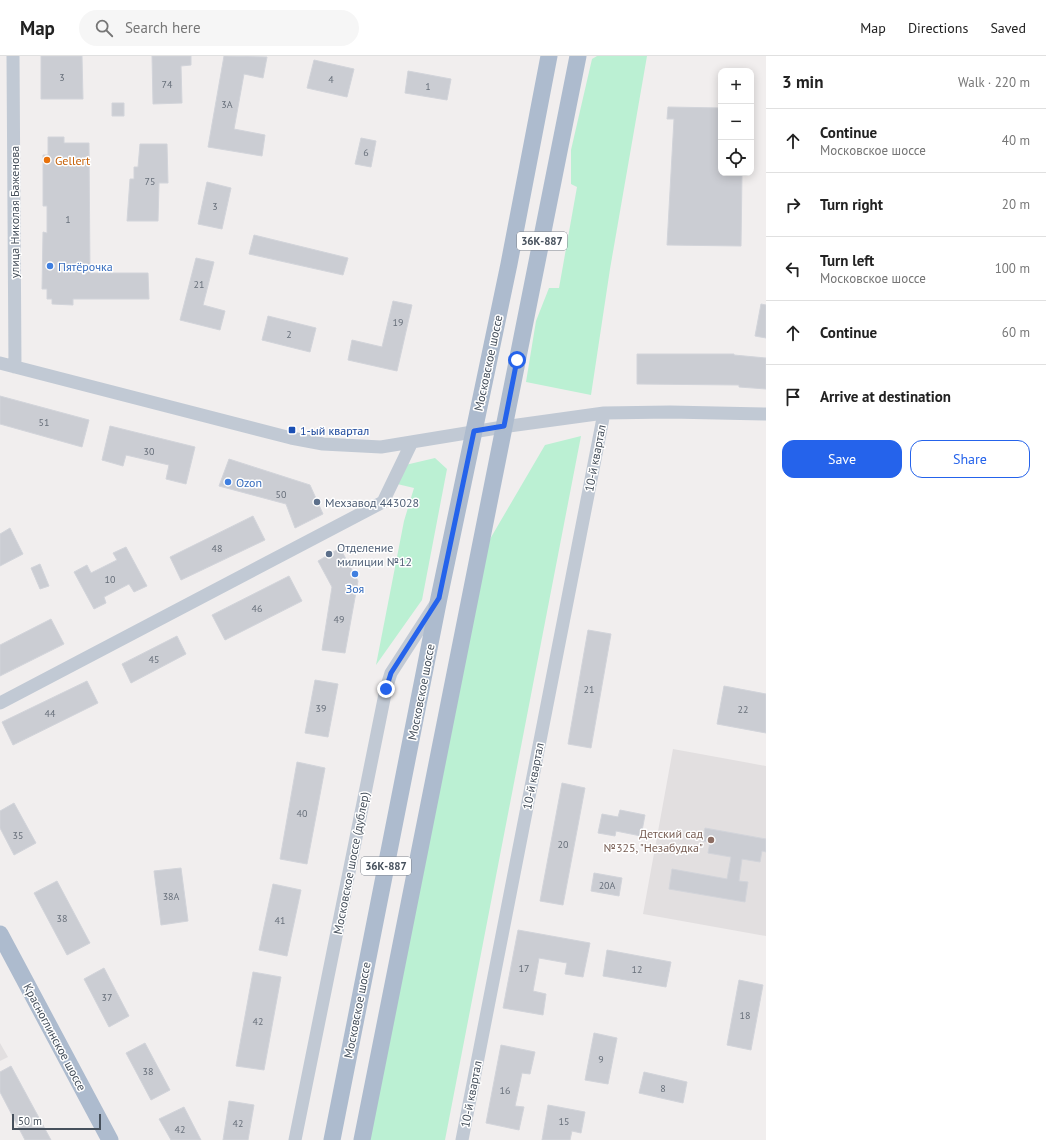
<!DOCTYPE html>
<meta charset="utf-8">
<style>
:root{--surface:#fff;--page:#f6f6f6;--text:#222;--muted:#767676;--line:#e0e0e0;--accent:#2563eb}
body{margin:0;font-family:"PT Sans",sans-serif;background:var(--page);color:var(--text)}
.controls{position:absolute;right:12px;top:12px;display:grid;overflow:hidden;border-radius:8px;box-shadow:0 2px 10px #0003}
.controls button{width:36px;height:36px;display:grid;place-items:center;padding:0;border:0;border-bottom:1px solid var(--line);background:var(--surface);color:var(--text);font:20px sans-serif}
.scale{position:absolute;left:12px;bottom:10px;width:89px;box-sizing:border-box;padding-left:4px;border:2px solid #46505c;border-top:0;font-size:11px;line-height:14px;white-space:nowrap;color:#46505c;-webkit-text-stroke:3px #fff;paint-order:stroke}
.stop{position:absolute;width:12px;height:12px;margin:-9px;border:3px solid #2563eb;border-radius:50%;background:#fff}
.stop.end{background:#2563eb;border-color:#fff;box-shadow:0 1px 4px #0008}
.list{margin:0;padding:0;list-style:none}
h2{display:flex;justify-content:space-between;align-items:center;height:52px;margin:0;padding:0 16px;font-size:17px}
h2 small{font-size:13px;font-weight:400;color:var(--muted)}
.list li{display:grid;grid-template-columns:26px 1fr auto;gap:12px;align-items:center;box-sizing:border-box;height:64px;padding:0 16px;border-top:1px solid var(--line)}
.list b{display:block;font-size:15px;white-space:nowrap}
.list p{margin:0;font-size:13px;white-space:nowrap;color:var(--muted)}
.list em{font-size:13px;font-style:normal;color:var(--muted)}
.actions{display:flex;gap:8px;padding:12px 16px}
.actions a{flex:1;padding:9px 0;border:1px solid var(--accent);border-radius:12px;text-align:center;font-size:14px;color:var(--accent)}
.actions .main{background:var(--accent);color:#fff}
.icon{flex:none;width:22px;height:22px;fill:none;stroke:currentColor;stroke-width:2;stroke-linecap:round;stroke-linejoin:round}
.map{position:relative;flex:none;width:766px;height:1084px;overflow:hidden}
header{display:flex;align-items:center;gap:24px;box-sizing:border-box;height:56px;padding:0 20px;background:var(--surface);border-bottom:1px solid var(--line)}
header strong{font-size:19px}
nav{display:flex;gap:22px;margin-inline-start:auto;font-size:14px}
.search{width:280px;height:36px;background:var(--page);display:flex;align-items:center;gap:10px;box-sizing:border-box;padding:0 14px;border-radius:22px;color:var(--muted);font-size:15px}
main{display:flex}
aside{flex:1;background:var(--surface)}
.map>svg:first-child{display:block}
.education{fill:#e2dfe0}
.green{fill:#bbf0d3}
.building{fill:#cbcdd3;stroke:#d2d4da}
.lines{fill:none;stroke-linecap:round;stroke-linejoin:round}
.minor{stroke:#c1c9d4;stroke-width:13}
.major{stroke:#adbbce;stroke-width:17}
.route{stroke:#2563eb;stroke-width:5}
.food-dot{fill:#e8710a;stroke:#fff;stroke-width:1.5}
.shop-dot{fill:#3f7fe0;stroke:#fff;stroke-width:1.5}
.transit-dot{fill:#1a4fb4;stroke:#fff;stroke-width:1.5}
.service-dot{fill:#5c6f8a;stroke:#fff;stroke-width:1.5}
.education-dot{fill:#8d6e63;stroke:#fff;stroke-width:1.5}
.labels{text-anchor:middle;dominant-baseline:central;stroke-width:3;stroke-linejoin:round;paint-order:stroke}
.number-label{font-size:10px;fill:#676f7a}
.shield{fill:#fff;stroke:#7e848d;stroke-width:1}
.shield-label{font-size:11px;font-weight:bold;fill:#46505c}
.food-label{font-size:12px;fill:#c56008;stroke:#fff;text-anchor:start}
.street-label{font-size:12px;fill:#46505c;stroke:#fff}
.shop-label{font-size:12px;fill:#366cbe;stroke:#fff;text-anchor:start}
.transit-label{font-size:12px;fill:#164399;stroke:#fff;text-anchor:start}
.service-label{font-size:12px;fill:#4e5e75;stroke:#fff;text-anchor:start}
.education-label{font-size:12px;fill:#785e54;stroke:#fff;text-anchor:end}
</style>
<header>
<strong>Map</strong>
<div class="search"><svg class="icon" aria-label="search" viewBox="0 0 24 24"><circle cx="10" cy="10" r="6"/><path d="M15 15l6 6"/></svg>Search here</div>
<nav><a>Map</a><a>Directions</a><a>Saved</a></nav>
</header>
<main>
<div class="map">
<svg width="766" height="1084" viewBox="0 0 766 1084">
<rect width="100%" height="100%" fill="#f1eeee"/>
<path class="education" d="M673,693l93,17v170l-123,-22z
M0,987l8,14 -8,4z"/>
<path class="green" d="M597,0h50l-37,213 -19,126 -65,-13 10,-61 13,-33h10l18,-101 -6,-3v-34l21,-91z
M581,380l-136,704h-82l113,-577 69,-118z
M435,402l12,11 -25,131 -46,65 28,-144 10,-33 -21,-5 8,-17z"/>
<path class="building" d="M41,0h41l1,43h-42z
M152,0h39v9l-10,1 1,37 -29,1z
M224,0l43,1 -4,21 -19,-4 -10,55 31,6 -3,21 -54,-9z
M314,4l40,9 -7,28 -40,-9z
M408,15l43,8 -4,21 -42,-7z
M112,47h12v13h-12z
M668,51l53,1v65h21l-1,73 -74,-1 7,-126h-7z
M48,81h16v6h25l1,130h58l1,26h-76v6l-21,-1v-5h-5v-10h-5l1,-57 4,1v-27h-4v-51h5z
M361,82l15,3 -5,26 -16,-3z
M140,88h27l1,39h-9l-1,38h-31l3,-42h4v-12h4z
M207,126l24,6 -9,41 -24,-5z
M254,179l94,23 -5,17 -94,-21z
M196,202l18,4 -11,43 22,6 -5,19 -40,-10z
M393,245l19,4 -15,66 -49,-11 4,-20 30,7z
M761,248l5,1v33l-11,-2z
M268,260l48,12 -6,24 -48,-12z
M637,298h97v1l32,3v31l-27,-2v-2l-102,-1z
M0,340l89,24 -7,27 -82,-23z
M110,370l85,21 -9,37 -20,-5 3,-14 -43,-10 -3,11 -21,-6z
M229,403l81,26 13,29 -28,14 -9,-24 -67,-18z
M253,460l12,24 -84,40 -11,-23z
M10,472l13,26 -23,12v-32z
M126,491l21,39 -13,6 -5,-8 -25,13 2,6 -12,6 -20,-37 13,-7 4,8 26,-13 -4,-7z
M340,492l18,33 -13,72 -23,-3 10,-63 -14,-26z
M40,508l9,22 -9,3 -9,-21z
M289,520l13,25 -77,39 -13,-25z
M51,563l13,25 -64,32v-31z
M588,574l23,4 -20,114 -23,-4z
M177,580l9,18 -55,29 -9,-19z
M315,624l23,4 -10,53 -23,-4z
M87,625l11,22 -85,42 -11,-23z
M724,630l42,8v39l-49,-9z
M297,706l28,6 -18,96 -27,-5z
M562,727l23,5 -22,117 -23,-4z
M14,747l22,40 -22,12 -14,-27v-17z
M620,754l25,5 -4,21 -25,-5 -1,5 -17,-3 4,-19 16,3z
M705,772l61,11v13l-4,-1 -2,11 -18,-3 -3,22 9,1 -3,20 -76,-13 3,-20 55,10 4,-22 -23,-4 2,-11 -7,-1z
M181,812l7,53 -27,4 -7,-54z
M594,817l28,5 -3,18 -28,-5z
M57,825l33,62 -23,12 -33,-62z
M273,828l28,6 -14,66 -28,-6z
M518,874l72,13 -7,34 -18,-3 2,-11 -28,-5 -6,33 13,3 -3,21 -40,-7z
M607,894l64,12 -5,25 -63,-11z
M104,912l25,48 -20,11 -25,-48z
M253,916l28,5 -17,93 -28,-4z
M739,924l24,5 -12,65 -24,-5z
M594,977l23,5 -9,46 -23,-4z
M145,987l25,47 -19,10 -25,-47z
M501,989l34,7 -5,22 -8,-1 -7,33 9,1 -5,23 -33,-7z
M11,1010l40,74h-26l-25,-48v-20z
M644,1016l43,10 -4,21 -44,-10z
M229,1045l25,4 -6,35h-25z
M548,1049l37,7 -4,21 -9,-2 -2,9h-28z
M184,1051l17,33h-30l-12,-21z"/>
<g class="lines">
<path class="minor" d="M13,0l2,311
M0,307l291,75 32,6 58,3 122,-20 101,-14 66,-1 96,2
M0,647l383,-201 28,-58
M295,1084l91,-451 5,-16 44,-68
M462,1084l142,-727"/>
<path class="major" d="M0,878l110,206
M332,1084l107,-542 70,-334 40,-208
M362,1084l216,-1084"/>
</g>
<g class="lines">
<path class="route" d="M386,633l5,-16 48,-75 35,-167 30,-5 13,-66"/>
</g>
<circle class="food-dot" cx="47" cy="104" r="4"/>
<g class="shop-dot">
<circle cx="50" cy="210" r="4"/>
<circle cx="228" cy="426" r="4"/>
<circle cx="355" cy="518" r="4"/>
</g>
<rect class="transit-dot" x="288" y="370" width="8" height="8" rx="2"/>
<g class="service-dot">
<circle cx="317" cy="446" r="4"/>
<circle cx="329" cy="498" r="4"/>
</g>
<circle class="education-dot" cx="711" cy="784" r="4"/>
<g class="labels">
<g class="number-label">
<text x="62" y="21">3</text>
<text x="331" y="23">4</text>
<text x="167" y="28">74</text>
<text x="428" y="30">1</text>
<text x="227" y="48">3А</text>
<text x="366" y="96">6</text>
<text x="150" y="125">75</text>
<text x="215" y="150">3</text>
<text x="68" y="163">1</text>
<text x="199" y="228">21</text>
<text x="398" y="266">19</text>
<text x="289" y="278">2</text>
<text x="44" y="366">51</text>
<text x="149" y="395">30</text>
<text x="281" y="438">50</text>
<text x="217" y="492">48</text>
<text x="110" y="523">10</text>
<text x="257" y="552">46</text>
<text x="339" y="563">49</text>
<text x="154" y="603">45</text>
<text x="589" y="633">21</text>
<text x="321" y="652">39</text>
<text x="743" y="653">22</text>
<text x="50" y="657">44</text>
<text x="302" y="757">40</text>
<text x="18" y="779">35</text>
<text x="563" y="788">20</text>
<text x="607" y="829">20А</text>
<text x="171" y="840">38А</text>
<text x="62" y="862">38</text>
<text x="280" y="864">41</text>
<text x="524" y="912">17</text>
<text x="637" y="913">12</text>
<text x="107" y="941">37</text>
<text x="745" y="959">18</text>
<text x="258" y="965">42</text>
<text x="601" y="1003">9</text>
<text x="148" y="1015">38</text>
<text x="663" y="1032">8</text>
<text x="505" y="1034">16</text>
<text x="564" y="1065">15</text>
<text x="238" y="1067">42</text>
<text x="180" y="1073">42</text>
</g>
<g class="shield">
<rect x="517" y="176" width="50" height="18" rx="3"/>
<rect x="361" y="801" width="50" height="18" rx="3"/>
</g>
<g class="shield-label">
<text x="542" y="185">36К-887</text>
<text x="386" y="810">36К-887</text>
</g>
<g class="food-label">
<text x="55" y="104">Gellert</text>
</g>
<g class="street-label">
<text transform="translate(14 156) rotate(-90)">улица Николая Баженова</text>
<text transform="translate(488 307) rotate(-78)">Московское шоссе</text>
<text transform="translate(595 402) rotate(-79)">10-й квартал</text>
<text transform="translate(421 636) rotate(-79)">Московское шоссе</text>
<text transform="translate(533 720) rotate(-79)">10-й квартал</text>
<text transform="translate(351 807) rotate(-79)">Московское шоссе (дублер)</text>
<text transform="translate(357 954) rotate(-79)">Московское шоссе</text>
<text transform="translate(55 981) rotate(62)">Красноглинское шоссе</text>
<text transform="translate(471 1038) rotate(-79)">10-й квартал</text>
</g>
<g class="shop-label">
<text x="58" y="210">Пятёрочка</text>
<text x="236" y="426">Ozon</text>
<text x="355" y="532" text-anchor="middle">Зоя</text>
</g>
<g class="transit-label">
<text x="300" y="374">1-ый квартал</text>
</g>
<g class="service-label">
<text x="325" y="446">Мехзавод 443028</text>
<text x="337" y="491">Отделение<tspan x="337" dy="14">милиции №12</tspan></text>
</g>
<g class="education-label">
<text x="703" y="777">Детский сад<tspan x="703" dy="14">№325, "Незабудка"</tspan></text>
</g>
</g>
</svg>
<div class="controls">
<button>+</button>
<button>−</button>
<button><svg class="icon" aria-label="locate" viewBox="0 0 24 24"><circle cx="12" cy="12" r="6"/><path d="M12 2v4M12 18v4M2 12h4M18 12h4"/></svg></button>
</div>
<div class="scale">50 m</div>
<div class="stop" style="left:517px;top:304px"></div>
<div class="stop end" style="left:386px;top:633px"></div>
</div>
<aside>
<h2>3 min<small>Walk · 220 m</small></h2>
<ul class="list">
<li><svg class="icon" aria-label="ahead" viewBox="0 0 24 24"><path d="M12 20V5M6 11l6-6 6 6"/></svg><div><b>Continue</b><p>Московское шоссе</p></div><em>40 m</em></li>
<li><svg class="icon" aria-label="right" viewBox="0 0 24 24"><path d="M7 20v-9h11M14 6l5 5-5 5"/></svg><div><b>Turn right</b></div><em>20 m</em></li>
<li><svg class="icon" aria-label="left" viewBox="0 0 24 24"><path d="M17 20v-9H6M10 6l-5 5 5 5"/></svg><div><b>Turn left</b><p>Московское шоссе</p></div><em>100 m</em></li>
<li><svg class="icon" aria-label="ahead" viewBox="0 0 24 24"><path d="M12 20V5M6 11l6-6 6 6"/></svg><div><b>Continue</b></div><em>60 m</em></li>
<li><svg class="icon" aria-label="arrive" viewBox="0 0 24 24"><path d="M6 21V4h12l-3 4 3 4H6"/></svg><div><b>Arrive at destination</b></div></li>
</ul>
<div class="actions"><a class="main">Save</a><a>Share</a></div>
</aside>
</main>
